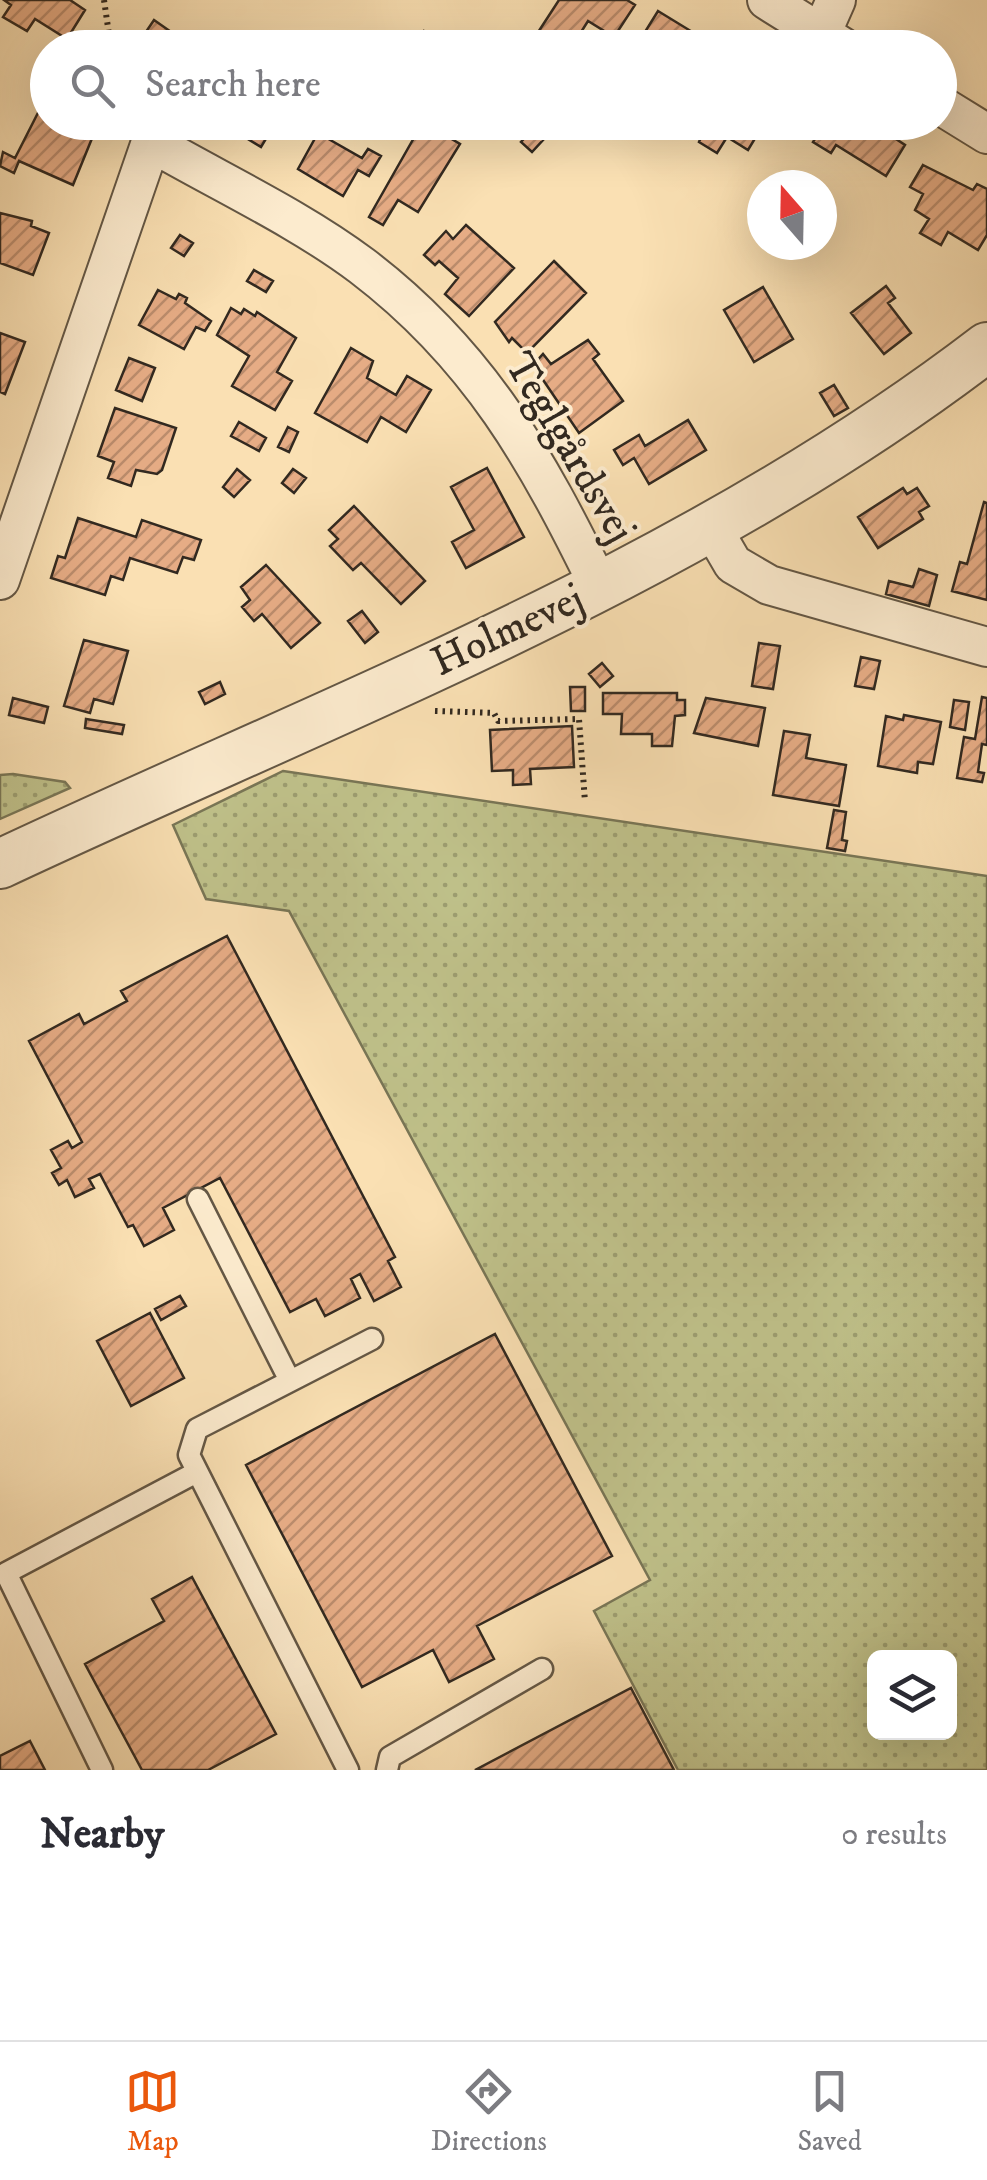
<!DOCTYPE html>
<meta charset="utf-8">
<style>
:root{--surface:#fff;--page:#f7f7f7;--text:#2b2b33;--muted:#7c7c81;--line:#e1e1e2;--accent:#ea580c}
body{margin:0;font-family:"IM FELL DW Pica",serif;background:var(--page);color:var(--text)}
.controls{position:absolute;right:30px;bottom:30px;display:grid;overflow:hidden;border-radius:15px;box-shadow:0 10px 40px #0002}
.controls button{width:90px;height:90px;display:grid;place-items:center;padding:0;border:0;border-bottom:2px solid var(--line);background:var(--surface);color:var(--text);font:50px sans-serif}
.compass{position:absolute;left:747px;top:170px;width:90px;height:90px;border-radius:50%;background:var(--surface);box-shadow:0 10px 40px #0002;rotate:340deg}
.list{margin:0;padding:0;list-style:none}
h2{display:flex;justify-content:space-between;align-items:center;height:130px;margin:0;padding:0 40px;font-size:42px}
h2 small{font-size:32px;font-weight:400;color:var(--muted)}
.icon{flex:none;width:55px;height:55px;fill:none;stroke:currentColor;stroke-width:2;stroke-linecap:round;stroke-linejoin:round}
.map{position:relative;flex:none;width:987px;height:1770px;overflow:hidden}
.search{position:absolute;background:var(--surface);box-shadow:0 10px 40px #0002;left:30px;right:30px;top:30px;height:110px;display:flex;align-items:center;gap:25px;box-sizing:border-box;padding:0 35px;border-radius:55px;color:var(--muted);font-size:38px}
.sheet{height:270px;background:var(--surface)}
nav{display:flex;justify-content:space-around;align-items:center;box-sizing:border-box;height:140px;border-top:2px solid var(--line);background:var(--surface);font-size:28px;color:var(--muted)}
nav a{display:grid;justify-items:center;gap:5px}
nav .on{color:var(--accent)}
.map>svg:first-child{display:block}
.grass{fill:url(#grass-dots);stroke:#797656;stroke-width:2.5;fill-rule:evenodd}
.building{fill:url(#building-hatch);stroke:#322920;stroke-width:2.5}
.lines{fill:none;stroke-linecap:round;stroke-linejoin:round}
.service-casing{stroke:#645745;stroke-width:25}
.minor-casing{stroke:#645745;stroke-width:42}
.tertiary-casing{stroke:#645745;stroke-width:52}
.path{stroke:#322920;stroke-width:6;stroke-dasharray:2.5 5;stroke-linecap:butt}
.service{stroke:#fcebce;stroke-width:20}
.minor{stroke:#fcebce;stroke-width:38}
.tertiary{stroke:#fcebce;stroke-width:48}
.labels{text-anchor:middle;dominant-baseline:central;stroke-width:8;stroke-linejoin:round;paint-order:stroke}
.street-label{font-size:42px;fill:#322920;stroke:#fcebce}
</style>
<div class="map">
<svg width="987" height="1770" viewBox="0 0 987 1770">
<defs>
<pattern id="grass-dots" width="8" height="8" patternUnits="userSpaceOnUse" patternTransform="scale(2.5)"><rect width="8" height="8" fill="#c0c28b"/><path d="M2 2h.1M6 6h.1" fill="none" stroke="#9d9e71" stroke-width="1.8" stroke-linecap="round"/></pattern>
<pattern id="building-hatch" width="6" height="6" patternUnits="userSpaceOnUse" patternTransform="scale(2.5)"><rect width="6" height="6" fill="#e6ac85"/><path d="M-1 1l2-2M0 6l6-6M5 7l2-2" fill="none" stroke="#bb8c6c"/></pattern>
</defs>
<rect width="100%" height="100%" fill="#fae0b3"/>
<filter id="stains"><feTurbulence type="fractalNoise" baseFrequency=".002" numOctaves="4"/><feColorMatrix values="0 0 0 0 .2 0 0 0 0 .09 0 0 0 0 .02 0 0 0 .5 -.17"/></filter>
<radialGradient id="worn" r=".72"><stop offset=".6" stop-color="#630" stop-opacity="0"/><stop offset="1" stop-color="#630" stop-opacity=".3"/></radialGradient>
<path class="grass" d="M283,771l704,105v894h-309l-84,-159 56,-31 -361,-669 -83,-12 -33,-74zM874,1658h76v74h-76z
M13,774l52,8 5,6 -70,31v-44z"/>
<path class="building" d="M4,0h66l15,10 -18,29 -32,-20 -8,12 -24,-14 8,-12z
M559,0h68l8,5 -21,32 -26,-16 -17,27h-19l-17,-11z
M658,11l54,33 -3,4h-74z
M154,20l40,28h-59z
M424,31l14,8 -5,9 -17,-5z
M730,36l19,12h-27z
M47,95l1,27 49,4 -24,59 -54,-24 -5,12 -14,-7 3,-14 12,6z
M220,122h56l-15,25z
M423,122l37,22 -42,68 -20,-12 -15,25 -14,-8z
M765,122l-17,28 -21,-13 -10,16 -18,-11 8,-20z
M825,122h45l35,23 -19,31 -50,-31 -5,8 -18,-11z
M532,130l11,10 -11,12 -11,-10z
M318,133l44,25 6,-9 13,7 -12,20 -11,-6 -15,26 -45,-27z
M923,165l50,25 4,-6 10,5v46l-9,15 -30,-18 -7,13 -21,-12 9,-14 -14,-9 8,-16 -13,-7z
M0,213l32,8 -1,5 18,7 -16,42 -33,-12z
M466,225l48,43 -45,48 -24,-22 13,-16 -19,-17 -4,4 -11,-10 22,-24 7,8z
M180,235l13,8 -9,13 -13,-8z
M554,261l32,32 -59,60 -15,-15 -3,4 -14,-20z
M254,270l19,11 -7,11 -19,-11z
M886,286l9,12 -7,5 23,30 -27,21 -33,-41z
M763,287l30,52 -39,23 -30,-52z
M158,290l18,9 3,-5 8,4 -2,5 26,18 -6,10 -9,-4 -12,22 -45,-24z
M231,308l10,6 3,-5 11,7 2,-4 39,26 -19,34 15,9 -17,29 -43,-24 17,-30 -32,-21z
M0,333l25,9 -20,52 -5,-2z
M588,340l11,14 -6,5 30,42 -44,32 -46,-68 10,-11 8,10z
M351,348l22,13 -6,17 29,17 11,-19 24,14 -25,42 -25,-15 -14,25 -52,-29z
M129,358l26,10 -13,33 -26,-11z
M834,385l14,23 -14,8 -14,-23z
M115,408l61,20 -14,42 -5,4 -21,-4 -5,16 -23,-8 6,-16 -16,-6z
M688,420l18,30 -57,34 -15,-26 -11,7 -9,-15 25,-15 6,11z
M239,422l27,16 -7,13 -28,-15z
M288,427l10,5 -9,20 -11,-5z
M487,468l37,69 -58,31 -14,-26 22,-12 -23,-43z
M237,469l13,11 -16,17 -11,-10z
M293,469l13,9 -12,15 -12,-10z
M903,488l4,6 10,-6 12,18 -10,6 4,7 -45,29 -20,-31z
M984,502l3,1v97l-35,-9 8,-29 7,2z
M354,506l71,75 -24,23 -40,-41 -8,7 -23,-24 8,-7 -9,-9z
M78,518l58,19 6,-17 59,20 -7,20 -11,-3 -6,16 -47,-15 -7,22 -12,-4 -6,19 -54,-17 7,-22 7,2z
M266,565l54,58 -29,25 -29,-34 -8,7 -12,-14 8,-7 -9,-13z
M919,569l18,6 -8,31 -43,-12 3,-13 24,6z
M362,611l16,21 -13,11 -17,-22z
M84,640l44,11 -15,53 -19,-5 -4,14 -26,-7z
M759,643l21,3 -7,43 -21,-3z
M861,657l19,4 -6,28 -19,-3z
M602,663l11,13 -13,11 -11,-13z
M220,682l5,12 -20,10 -6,-12z
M570,687h15v24h-14z
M603,693h74v7h8v15l-10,1 -3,30h-20v-12h-31l1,-20h-19z
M982,697l5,1v47l-5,-1 -4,28 6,1 -2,9 -25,-4 7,-41 11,2z
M13,698l35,9 -4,16 -35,-8z
M706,698l59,10 -7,38 -64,-13z
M954,700l15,2 -4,28 -15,-3z
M904,715l37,7 -8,42 -15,-2 -1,11 -39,-7 8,-50 17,4z
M86,719l38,6 -2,9 -37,-6z
M572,726l2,41 -44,2 1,15 -18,1v-15l-21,1 -2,-41z
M784,731l26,4 -4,23 40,7 -7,41 -66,-11z
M834,810l12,2 -4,28 5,1 -2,10 -18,-3z
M227,936l168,321 -7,4 13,26 -27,14 -14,-27 -9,5 9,19 -35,18 -9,-17 -26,13 -70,-134 -57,30 11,22 -30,16 -11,-21 -5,2 -28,-53 -11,5 5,9 -19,9 -8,-17 -8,5 -7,-12 9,-5 -10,-18 17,-9 4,7 10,-6 -53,-101 50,-27 5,10 43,-23 -6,-10z
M180,1296l6,10 -25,14 -6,-11z
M150,1313l34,65 -53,28 -34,-65z
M495,1334l117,222 -135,70 17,33 -45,23 -16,-32 -71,37 -116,-222z
M192,1577l84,157 -68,36h-66l-57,-106 79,-43 -12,-22z
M631,1688l43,82h-199z
M30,1741l15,29h-45v-14z"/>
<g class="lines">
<g class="service-casing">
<path id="service" d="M198,1199l92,182
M102,1770l-96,-197 191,-101
M348,1770l-159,-315 8,-26 175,-90
M387,1770l3,-13 152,-88"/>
</g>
<g class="minor-casing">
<path id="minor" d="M767,0l77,48
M821,34l15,-34
M940,105l47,29
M712,528l21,36 36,21 218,62
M0,580l151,-438c69,40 147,76 211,124 117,89 175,193 238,322"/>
</g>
<g class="tertiary-casing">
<path id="tertiary" d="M0,864c336,-158 690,-289 987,-517"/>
</g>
<path class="path" d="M104,0l7,48
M435,711l59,2 4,8 81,-2 6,83"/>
<use href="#service" class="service"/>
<use href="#minor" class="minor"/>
<use href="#tertiary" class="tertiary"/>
</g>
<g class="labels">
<g class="street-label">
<text transform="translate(569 448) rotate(59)">Teglgårdsvej</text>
<text transform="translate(508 631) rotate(-25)">Holmevej</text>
</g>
</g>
<rect width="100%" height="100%" filter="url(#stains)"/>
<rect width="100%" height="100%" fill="url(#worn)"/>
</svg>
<div class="controls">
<button><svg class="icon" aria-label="layers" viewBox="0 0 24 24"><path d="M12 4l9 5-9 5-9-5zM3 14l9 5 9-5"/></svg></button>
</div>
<svg class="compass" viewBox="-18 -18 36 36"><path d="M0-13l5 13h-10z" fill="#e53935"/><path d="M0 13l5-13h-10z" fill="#7c7c81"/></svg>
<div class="search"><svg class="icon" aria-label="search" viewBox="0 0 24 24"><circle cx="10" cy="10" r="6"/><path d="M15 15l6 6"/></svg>Search here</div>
</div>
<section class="sheet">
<h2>Nearby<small>0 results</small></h2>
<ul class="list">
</ul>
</section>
<nav>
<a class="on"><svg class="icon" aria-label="map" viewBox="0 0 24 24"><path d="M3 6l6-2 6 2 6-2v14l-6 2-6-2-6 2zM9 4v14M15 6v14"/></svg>Map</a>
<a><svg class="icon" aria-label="directions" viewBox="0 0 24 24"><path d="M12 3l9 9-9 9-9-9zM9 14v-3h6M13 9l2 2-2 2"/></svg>Directions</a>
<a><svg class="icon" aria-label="saved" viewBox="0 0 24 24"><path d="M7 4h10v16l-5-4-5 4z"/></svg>Saved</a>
</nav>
